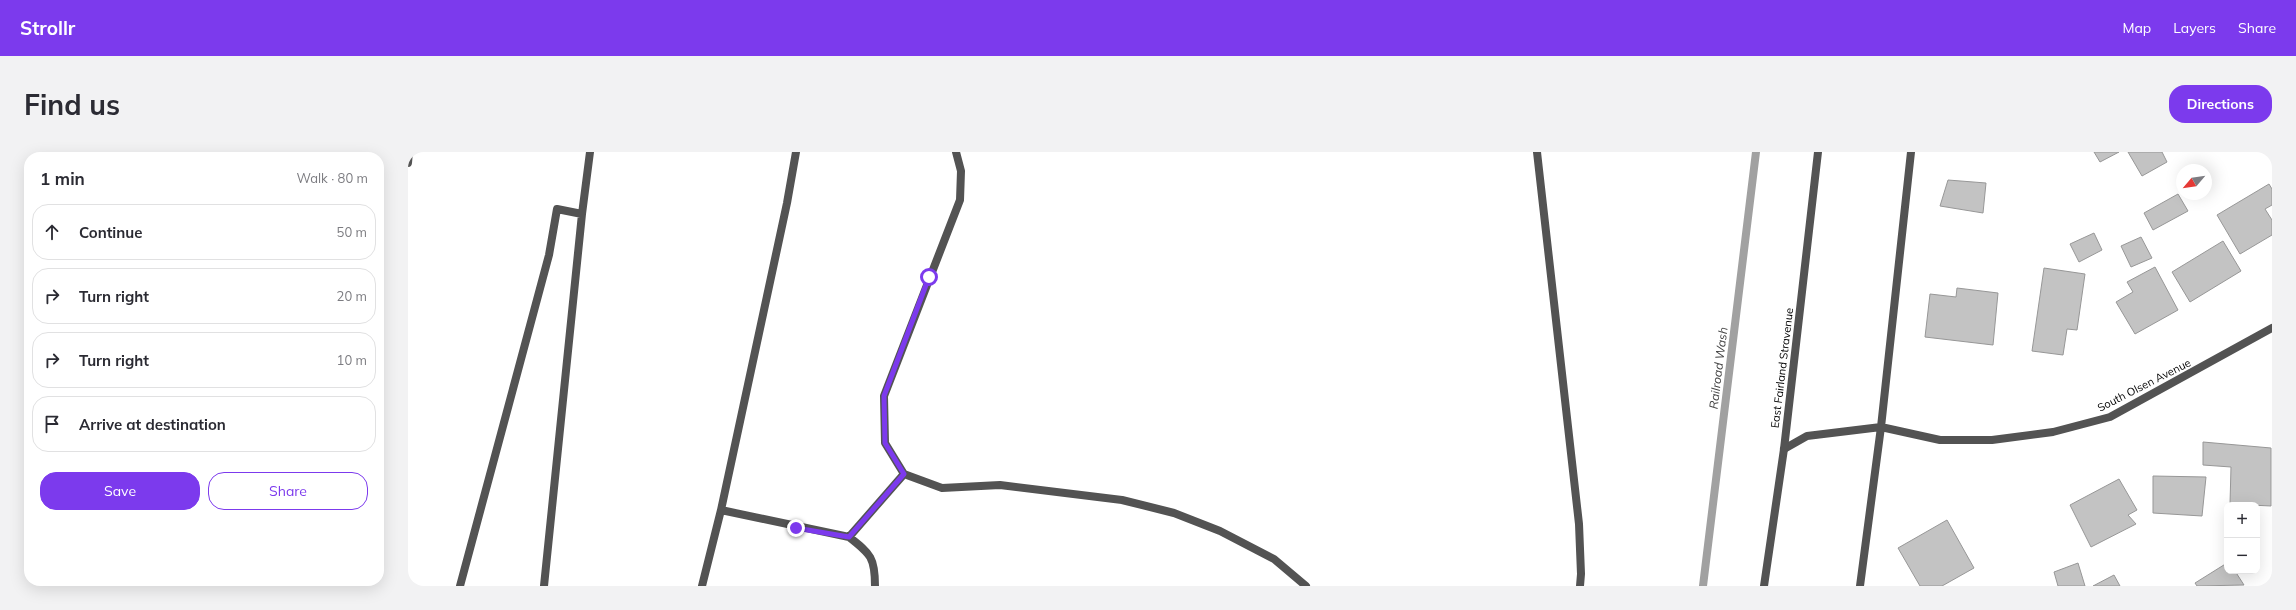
<!DOCTYPE html>
<meta charset="utf-8">
<style>
:root{--surface:#fff;--page:#f2f2f3;--text:#2b2b33;--muted:#7c7c81;--line:#e1e1e2;--accent:#7c3aed}
body{margin:0;font-family:Mulish,sans-serif;background:var(--page);color:var(--text)}
.controls{position:absolute;right:12px;bottom:12px;display:grid;overflow:hidden;border-radius:8px;box-shadow:0 4px 16px #0002}
.controls button{width:36px;height:36px;display:grid;place-items:center;padding:0;border:0;border-bottom:1px solid var(--line);background:var(--surface);color:var(--text);font:20px sans-serif}
.compass{position:absolute;left:1768px;top:12px;width:36px;height:36px;border-radius:50%;background:var(--surface);box-shadow:0 4px 16px #0002;rotate:241deg}
.stop{position:absolute;width:12px;height:12px;margin:-9px;border:3px solid #7c3aed;border-radius:50%;background:#fff}
.stop.end{background:#7c3aed;border-color:#fff;box-shadow:0 1px 4px #0008}
.list{margin:0;padding:0;list-style:none}
h2{display:flex;justify-content:space-between;align-items:center;height:52px;margin:0;padding:0 16px;font-size:17px}
h2 small{font-size:13px;font-weight:400;color:var(--muted)}
.list li{display:grid;grid-template-columns:26px 1fr auto;gap:12px;align-items:center;box-sizing:border-box;height:56px;margin:0 8px 8px;padding:0 8px;border:1px solid var(--line);border-radius:16px}
.list b{display:block;font-size:15px;white-space:nowrap}
.list em{font-size:13px;font-style:normal;color:var(--muted)}
.actions{display:flex;gap:8px;padding:12px 16px}
.actions a{flex:1;padding:9px 0;border:1px solid var(--accent);border-radius:16px;text-align:center;font-size:14px;color:var(--accent)}
.actions .main{background:var(--accent);color:#fff}
.icon{flex:none;width:22px;height:22px;fill:none;stroke:currentColor;stroke-width:2;stroke-linecap:round;stroke-linejoin:round}
.map{position:relative;flex:none;width:1864px;height:434px;overflow:hidden;border-radius:16px}
header{display:flex;align-items:center;gap:24px;box-sizing:border-box;height:56px;padding:0 20px;background:var(--accent);color:#fff}
header strong{font-size:19px}
nav{display:flex;gap:22px;margin-inline-start:auto;font-size:14px}
.intro{display:flex;align-items:center;justify-content:space-between;box-sizing:border-box;height:96px;padding:0 24px}
h1{margin:0;font-size:28px}
.button{padding:10px 18px;border-radius:16px;background:var(--accent);color:#fff;font-size:14px;font-weight:700}
main{display:flex;gap:24px;padding:0 24px}
aside{flex:1;background:var(--surface);border-radius:16px;box-shadow:0 4px 16px #0002}
.map>svg:first-child{display:block}
.lines{fill:none;stroke-linecap:round;stroke-linejoin:round}
.stream{stroke:#a1a1a1;stroke-width:8}
.building{fill:#c3c3c3;stroke:#979797}
.service{stroke:#535353;stroke-width:8}
.minor{stroke:#535353;stroke-width:8}
.tertiary{stroke:#535353;stroke-width:8}
.route{stroke:#7c3aed;stroke-width:5}
.labels{text-anchor:middle;dominant-baseline:central;stroke-width:3;stroke-linejoin:round;paint-order:stroke}
.street-label{font-size:11px;fill:#000;stroke:#fff}
.water-label{font-size:12px;font-style:italic;fill:#424242;stroke:#fff}
</style>
<header>
<strong>Strollr</strong>
<nav><a>Map</a><a>Layers</a><a>Share</a></nav>
</header>
<div class="intro"><h1>Find us</h1><a class="button">Directions</a></div>
<main>
<aside>
<h2>1 min<small>Walk · 80 m</small></h2>
<ul class="list">
<li><svg class="icon" aria-label="ahead" viewBox="0 0 24 24"><path d="M12 20V5M6 11l6-6 6 6"/></svg><div><b>Continue</b></div><em>50 m</em></li>
<li><svg class="icon" aria-label="right" viewBox="0 0 24 24"><path d="M7 20v-9h11M14 6l5 5-5 5"/></svg><div><b>Turn right</b></div><em>20 m</em></li>
<li><svg class="icon" aria-label="right" viewBox="0 0 24 24"><path d="M7 20v-9h11M14 6l5 5-5 5"/></svg><div><b>Turn right</b></div><em>10 m</em></li>
<li><svg class="icon" aria-label="arrive" viewBox="0 0 24 24"><path d="M6 21V4h12l-3 4 3 4H6"/></svg><div><b>Arrive at destination</b></div></li>
</ul>
<div class="actions"><a class="main">Save</a><a>Share</a></div>
</aside>
<div class="map">
<svg width="1864" height="434" viewBox="0 0 1864 434">
<rect width="100%" height="100%" fill="#fff"/>
<g class="lines">
<path class="stream" d="M1295,434l53,-434"/>
</g>
<path class="building" d="M1686,0h25l-19,10z
M1720,0h34l5,10 -25,14z
M1540,28l38,3 -3,30 -43,-7z
M1861,32l3,5v16l-7,4 7,11v15l-32,19 -23,-39z
M1770,42l10,17 -35,19 -9,-17z
M1686,81l8,17 -23,12 -9,-18z
M1733,85l11,21 -21,9 -10,-21z
M1815,89l18,30 -51,31 -18,-30z
M1747,115l23,43 -43,24 -19,-32 17,-10 -6,-10z
M1636,116l41,6 -8,56 -10,-1 -4,26 -31,-4z
M1549,136l41,5 -5,52 -68,-8 5,-43 26,3z
M1795,290l68,6v58l-41,-2 1,-37 -28,-2z
M1745,324l53,1 -4,39 -49,-3z
M1711,327l18,31 -9,5 8,9 -45,23 -21,-42z
M1539,368l27,48 -32,18h-22l-22,-38z
M1670,411l7,23h-27l-4,-14z
M1819,411v8h8l9,14 -47,1 -2,-3z
M1706,423l6,11h-27z"/>
<g class="lines">
<path class="service" d="M548,0l5,19 -1,29 -76,196 1,47 19,31 38,14 58,-3 122,15 52,13 46,18 54,28 32,27
M1129,0l42,372 2,50 -1,12
M0,11l1,-11
M313,358l128,27c22,17 26,21 26,49
M441,385l55,-63
M52,434l89,-331 8,-46 25,5 8,-62
M136,434l38,-372
M294,434l19,-76 66,-307 9,-51"/>
<path class="minor" d="M1376,297l23,-13 74,-9 59,13h52l61,-8 57,-15 162,-89
M1452,434l21,-159 30,-275"/>
<path class="tertiary" d="M1356,434l20,-137 34,-297"/>
</g>
<g class="lines">
<path class="route" d="M388,376l53,9 55,-63 -19,-31 -1,-47 45,-119"/>
</g>
<g class="labels">
<g class="street-label">
<text transform="translate(1374 216) rotate(-83)">East Fairland Stravenue</text>
<text transform="translate(1736 233) rotate(-27)">South Olsen Avenue</text>
</g>
<g class="water-label">
<text transform="translate(1310 216) rotate(-83)">Railroad Wash</text>
</g>
</g>
</svg>
<div class="controls">
<button>+</button>
<button>−</button>
</div>
<svg class="compass" viewBox="-18 -18 36 36"><path d="M0-13l5 13h-10z" fill="#e53935"/><path d="M0 13l5-13h-10z" fill="#7c7c81"/></svg>
<div class="stop" style="left:521px;top:125px"></div>
<div class="stop end" style="left:388px;top:376px"></div>
</div>
</main>
